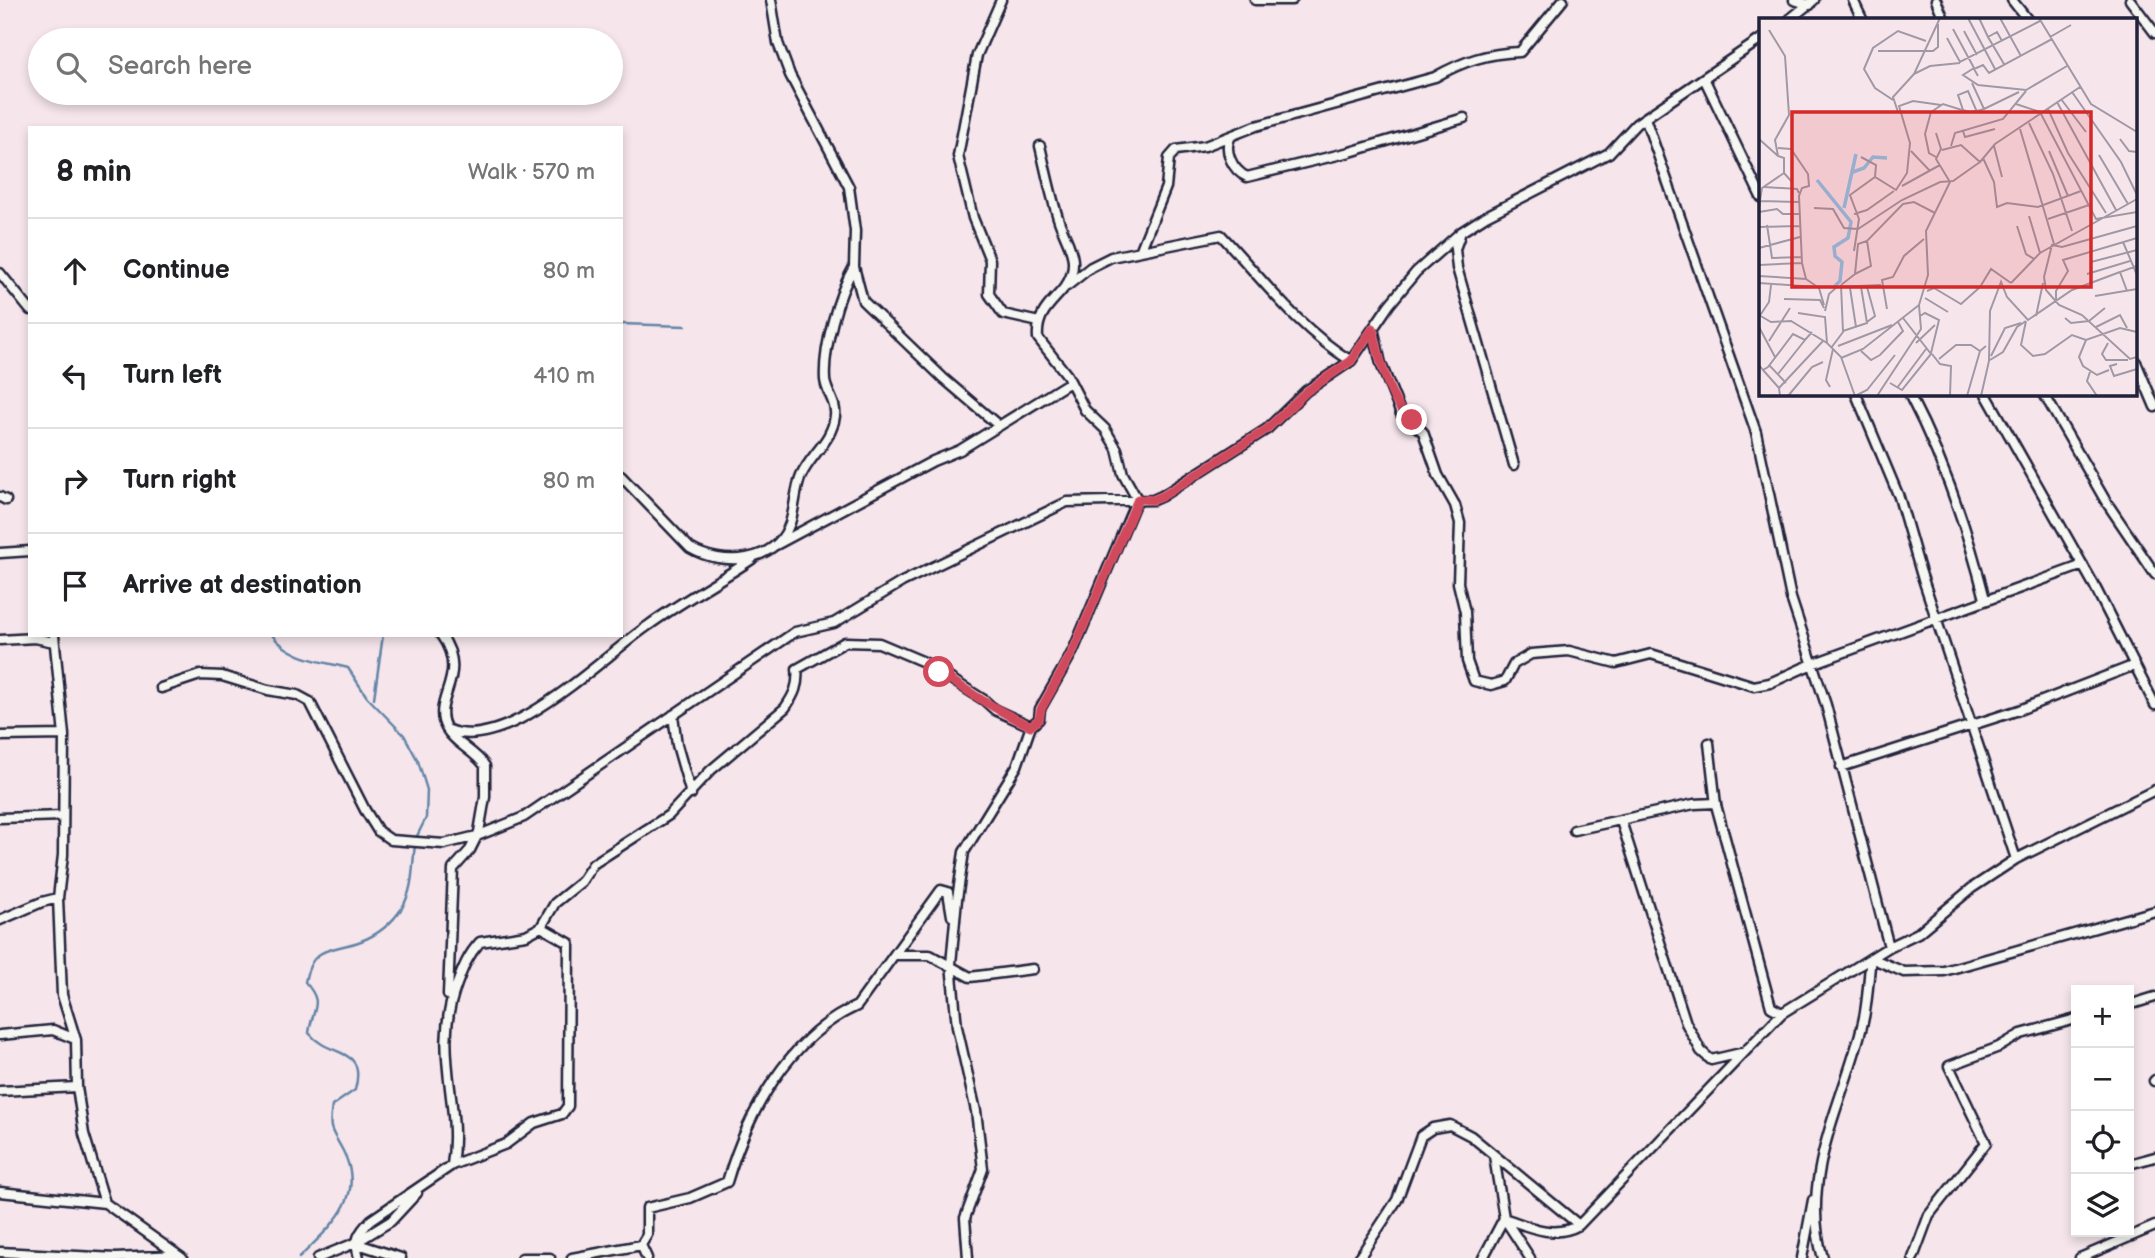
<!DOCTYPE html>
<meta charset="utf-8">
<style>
:root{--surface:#fff;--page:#f2f2f2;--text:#202124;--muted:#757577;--line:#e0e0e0}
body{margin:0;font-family:"Balsamiq Sans",sans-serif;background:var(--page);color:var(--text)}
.controls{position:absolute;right:21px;bottom:21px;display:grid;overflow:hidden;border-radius:0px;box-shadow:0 4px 10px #0003}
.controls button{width:63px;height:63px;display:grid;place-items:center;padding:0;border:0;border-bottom:2px solid var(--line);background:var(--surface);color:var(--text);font:35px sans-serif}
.stop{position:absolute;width:21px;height:21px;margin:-16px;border:5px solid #d1495b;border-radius:50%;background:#fff}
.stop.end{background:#d1495b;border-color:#fff;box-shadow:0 2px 7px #0008}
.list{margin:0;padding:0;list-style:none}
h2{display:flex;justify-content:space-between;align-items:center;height:91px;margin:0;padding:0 28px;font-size:30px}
h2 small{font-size:23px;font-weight:400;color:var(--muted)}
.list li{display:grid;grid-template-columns:46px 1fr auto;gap:21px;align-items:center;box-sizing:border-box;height:105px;padding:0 28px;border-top:2px solid var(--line)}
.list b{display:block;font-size:26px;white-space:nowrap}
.list em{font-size:23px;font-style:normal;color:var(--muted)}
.icon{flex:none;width:38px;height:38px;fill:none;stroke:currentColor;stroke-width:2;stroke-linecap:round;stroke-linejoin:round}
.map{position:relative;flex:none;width:2155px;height:1258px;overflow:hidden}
.search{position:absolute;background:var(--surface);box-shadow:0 4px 10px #0003;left:28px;top:28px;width:595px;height:77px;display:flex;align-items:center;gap:18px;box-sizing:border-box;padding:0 24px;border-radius:38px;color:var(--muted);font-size:26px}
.panel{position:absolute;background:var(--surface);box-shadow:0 4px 10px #0003;left:28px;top:126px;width:595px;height:511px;border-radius:0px}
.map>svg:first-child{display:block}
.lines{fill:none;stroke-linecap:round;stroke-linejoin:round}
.stream{stroke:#6384a6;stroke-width:2.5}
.minor-casing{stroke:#22223b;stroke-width:13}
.minor{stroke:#f6f6f2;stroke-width:8}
.route{stroke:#d1495b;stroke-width:9}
.inset-river{fill:none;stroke:#8ec6ed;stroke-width:3.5}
.inset-road{fill:none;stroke:#a198a5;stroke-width:2}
.view{fill:#d62828;fill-opacity:0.15;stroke:#d62828;stroke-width:3.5}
.inset-edge{fill:none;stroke:#22223b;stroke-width:3.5}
</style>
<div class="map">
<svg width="2155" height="1258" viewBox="0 0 2155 1258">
<rect width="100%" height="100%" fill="#f6e6ec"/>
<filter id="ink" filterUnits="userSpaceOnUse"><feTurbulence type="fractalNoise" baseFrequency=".0143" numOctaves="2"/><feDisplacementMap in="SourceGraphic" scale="14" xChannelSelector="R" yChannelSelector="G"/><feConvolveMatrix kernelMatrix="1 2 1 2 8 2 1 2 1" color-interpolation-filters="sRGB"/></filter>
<g filter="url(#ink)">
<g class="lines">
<path class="stream" d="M621,324l65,2
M272,635c19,24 48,26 76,33l19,29 37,38 14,26 9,29 -1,28 -10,20
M374,698l9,-63
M299,1258c29,-30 69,-59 44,-107 -11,-22 -15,-18 -11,-45l23,-16c12,-45 -25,-31 -46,-57 3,-25 16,-29 -4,-51 7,-38 27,-30 56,-41 16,-6 31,-18 41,-33 12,-21 10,-41 13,-63"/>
<g class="minor-casing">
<path id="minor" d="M771,0l7,43 12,32 59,112 6,44 -1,36 9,34 80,77 55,47
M1001,0l-24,55 -19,101 15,62 17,42 -1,34 14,20 36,8
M1255,0h37
M1794,0l16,5
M1853,0l9,19
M1936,0l8,19
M2012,0l15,19
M2130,0l25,33
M1790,19l24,-19
M1704,78l57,119
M1645,118l111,314 35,166 35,107 63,242
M1231,136c-8,14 1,34 16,41l103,-25 114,-34
M1460,235l-5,14 2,19 57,197
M1141,249l25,-62 3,-29 7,-8 29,-4 51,-20 179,-49c28,-16 53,-24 85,-25l43,-52
M0,273l30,37
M1067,286l24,-19 20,-10 110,-22c42,45 77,93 130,126l38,-56 27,-33 45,-40 25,-16 123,-63 27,-29 125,-85
M1373,328l8,36 20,50 22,18 15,43 17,30 5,18 -2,60 7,29 2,49 7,20 17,4 14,-4 9,-17 17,-10 38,-3 47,12 35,-9 103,32 16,-3 42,-19 271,-99
M2136,362l19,45
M1856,394l43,103 22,76 95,286
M1909,394c34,65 58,134 76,205
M1986,394l108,191 61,120
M2044,394l61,106 50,74
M621,476l69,72c32,19 86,16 100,-25 5,-15 5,-33 11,-47 10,-22 31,-35 34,-60 2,-13 -9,-24 -10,-36 -2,-32 13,-86 29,-113
M0,497l6,3
M776,545l157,-84 27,-11 110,-68
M0,553l30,-2
M54,635l10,100 -1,120 -5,43 4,97 14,45 1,47
M441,635c30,42 -11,64 5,93 9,16 29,23 39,38v31l-6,35 -9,18 -17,19 -5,126
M0,640l35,-2 19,4
M161,688l39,-13 22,1 46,14 29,5 13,7 55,108 13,21 13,9 53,4 33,-8 47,-19 271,-185 39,-9 68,-41 165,-80 86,-2 9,-4 105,-67 39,-38 45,-30
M673,715l4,30 14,49
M449,730c59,24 153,-73 200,-105 33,-24 69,-43 103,-66
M0,736l64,-1
M1709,743l7,62 55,202 11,6
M1841,767l178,-57 116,-45
M0,818l63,-2
M1621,821l65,202 15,28 10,9 30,-7
M1574,830l120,-26 22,-1
M0,920l42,-18 16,-4
M896,955h34l40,22 63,-8
M2129,1005l26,-8
M0,1035l53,-5 22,9
M2154,1081l1,-1
M0,1091l77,-4 7,47 21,69 -105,-11
M1494,1156l10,62c25,9 50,21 75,7l203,-212 107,-66 29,-14 54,-45 44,-29 139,-69
M2129,1164l26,-7
M452,1165l54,-21 28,-21 28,-9 6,-8 1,-163 -28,-16
M105,1203l77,55
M355,1243l36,-22 26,-28
M641,1245l6,13
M0,1252l116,6 60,-3
M318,1258l37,-15 46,15
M359,1258c-5,-18 -1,-25 12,-38l81,-55c10,-64 -21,-113 5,-181 6,-16 11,-29 23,-42l46,-7 15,-8 14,-24 26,-21 12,-18 76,-49 42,-45 74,-62c9,-13 14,-23 12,-39l48,-27 34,1 45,19 60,38 11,10 36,16
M522,1258h28
M572,1258l69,-13 6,-10v-27l43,-10 37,-16c20,-68 62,-146 130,-176l84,-116 7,2 4,24
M968,1258l-3,-40 18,-49 -7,-58 -19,-84 -6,-63 6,-65 7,-47 53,-86 14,-40 8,-7 1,-10 33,-58 64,-152 -14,-25 -6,-25 -12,-20 -20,-19 -18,-35 -29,-37c-3,-38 36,-42 35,-76 0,-13 -10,-29 -14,-41 -8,-24 -13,-50 -19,-75
M1359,1258l38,-58 24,-64 12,-8 17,-3 21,11 108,89
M1483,1258l21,-40 26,40
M1802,1258l11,-58
M1823,1258c-25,-82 22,-158 40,-236 5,-20 5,-43 8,-64l33,14 40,-1 211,-60
M1913,1258l16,-43 57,-72 -37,-77 50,-19 22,-13 55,-15
M2080,1258l75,-32"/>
</g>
<use href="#minor" class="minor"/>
</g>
</g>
<g class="lines" filter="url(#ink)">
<path class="route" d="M939,672c30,20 59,40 92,54l8,-7 2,-10 32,-58 65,-152 15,1 10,-4 104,-67 40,-38 44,-30 22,-33c5,25 17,80 39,92"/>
</g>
<g transform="translate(1759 18)">
<rect width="378" height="378" fill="#f6e6ec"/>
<path class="inset-river" d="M94,154l11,-4 9,-11 14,1M58,162l34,42 -3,16 -14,9 1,9 7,6 -2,19 -7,7M85,190l12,-54"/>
<path class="inset-road" d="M181,0l-26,56 16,-8 30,-3M209,0l27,51M220,0l9,19M241,0l21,38M280,0l52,86 46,28M194,11l21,39 -11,7 15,10 48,5 41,-24M10,12l16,26 4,59 -14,25 3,16 6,2v15l8,9M205,13l13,24M291,19l21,-12M188,20l13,24 80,-41M243,23l-5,-9 -9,5 16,27M119,33h55l5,-4v-23M219,58l-4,-7 9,-4 6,8 63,-34M213,65l12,26M313,74l49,70 16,33M302,81l25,33M134,82l-18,-12 -11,-19 9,-21 25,-17 28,10M298,84l59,108M257,86l27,9M289,91l20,44 38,60M139,94l-5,-15 21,-23M218,94l-9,-21 -10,4 5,15 7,2 7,-1 7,-2 35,-17M282,96l55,105 41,-7M270,105l24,51 19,57M261,111l34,115M204,113l2,6 30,-8M0,121l19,17M361,121l9,12 8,1M192,128l4,-13 48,-14 23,-28M235,128l8,31M19,130l13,1 17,25 1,12 -7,2 -3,8 3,67M183,132l19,-5 19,17 15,-18 85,-57M152,133l19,20M290,133l19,45M340,137l29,49M102,139l15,8 -1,12M177,139l-7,-4 -4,-19 6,-22 12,-8 19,6M224,140l11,24 3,25 10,-4 31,4 43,-16M143,168l38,-21M5,169l33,2 2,4M1,183l39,1M0,189l3,-19 22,-15M55,190l19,1 11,19 14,1 44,-29 38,-18 13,-1 27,-19M0,194l18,-3 6,5h17M95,196l13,-4 27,-19M270,198l11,37M289,201l41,-14M8,207l5,33 30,-1M258,208l9,28 8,5M378,208l-75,21 -10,-2 -8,32 2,13 13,15 23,10 48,44 7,-2M0,209l41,-1M364,224l14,33M0,230l41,-11M95,233l5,-32 -9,-24 25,-18 21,13 11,-17 3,-30 -11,-37 14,-5 28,4M332,244l46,-12M0,247l43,-2 4,16 -47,-3M96,256l16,-8 -4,-25M328,256l43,-13M47,261l13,9 5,17M0,265l57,4M252,265l29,-30 97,-54M82,267l14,-11 3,-30 9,-3 36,-37 11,-2 21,11M108,269l8,29 -8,6M91,270l6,39M168,273l7,-3 27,16 19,-17 11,-18 20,14M368,273l-7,-19 17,-6M336,278l42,-7M166,280l23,14M25,281l36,1 4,8M297,284v-11l12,-20 -5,-11 74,-22M128,291l-5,-29 11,-3 11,-21 20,-17M66,293l4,-17 8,-7 44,-2M39,295l27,4 2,26M0,297l12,7 20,-1 36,22 14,14 14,39M161,298l5,-3 14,7 -8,33M277,298l7,-33M0,299l10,-15 2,-17M306,300l6,5 18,-2 16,-13M267,303l-5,24 12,11 12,-2 27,-19 14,5 34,-12 17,4M0,309l16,30M337,309l24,-12 7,13M84,313l24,-8 -6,-36M327,322l-7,17 4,9 14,9 12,-5M10,323l21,-33M157,325l19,-18M349,325l-6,11 4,6h22M79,328l54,-21M72,330l12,-16 -2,-47M102,333l10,9 9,-5 23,-24 -5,-9M173,336l8,10 11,2 -1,30M232,338l14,-28 16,-5M82,340l22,-9 56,-44M180,341l17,-14h15l9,6 6,-5M231,342l13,-8 14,-25 9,-6M358,346l-7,2 4,10 23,-7M0,347l4,5 5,-3 25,-33 12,6 7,-8M10,347l17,18M4,352l16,18M331,354l-3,9 10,15M19,356l27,-34M131,365l12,7 29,-36 -28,-36M71,369l-4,-7 7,-31M138,370l29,-39M21,378l-1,-8 44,-47M29,378l24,-29 11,-5M96,378l12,-6 28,-35M118,378l44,-67 -2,-24 9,-30 -2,-44 24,-49 -14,-23 5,-10 -5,-16M208,378l13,-45M222,378l8,-35 1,-50 11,-29 6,15 21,23 44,-30 48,-18"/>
<path class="view" d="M33,94h299v175h-299z"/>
<rect width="378" height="378" class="inset-edge"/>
</g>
</svg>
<div class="controls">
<button>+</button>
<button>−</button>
<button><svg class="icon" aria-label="locate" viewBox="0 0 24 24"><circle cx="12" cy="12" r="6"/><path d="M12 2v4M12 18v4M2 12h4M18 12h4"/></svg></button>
<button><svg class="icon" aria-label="layers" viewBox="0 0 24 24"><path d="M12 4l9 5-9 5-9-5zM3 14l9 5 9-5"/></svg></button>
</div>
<div class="stop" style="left:939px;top:672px"></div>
<div class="stop end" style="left:1412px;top:420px"></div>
<div class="search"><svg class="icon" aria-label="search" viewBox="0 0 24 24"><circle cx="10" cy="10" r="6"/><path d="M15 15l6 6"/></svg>Search here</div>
<section class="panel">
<h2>8 min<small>Walk · 570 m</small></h2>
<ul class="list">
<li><svg class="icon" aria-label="ahead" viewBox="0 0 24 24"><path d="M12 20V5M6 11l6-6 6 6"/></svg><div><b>Continue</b></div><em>80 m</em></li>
<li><svg class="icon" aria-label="left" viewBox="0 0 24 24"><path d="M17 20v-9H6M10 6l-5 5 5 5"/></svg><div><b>Turn left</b></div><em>410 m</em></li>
<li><svg class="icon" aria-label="right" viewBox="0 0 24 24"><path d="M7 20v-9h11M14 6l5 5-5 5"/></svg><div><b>Turn right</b></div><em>80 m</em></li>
<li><svg class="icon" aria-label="arrive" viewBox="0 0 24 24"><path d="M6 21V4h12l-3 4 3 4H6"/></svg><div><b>Arrive at destination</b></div></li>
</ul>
</section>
</div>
